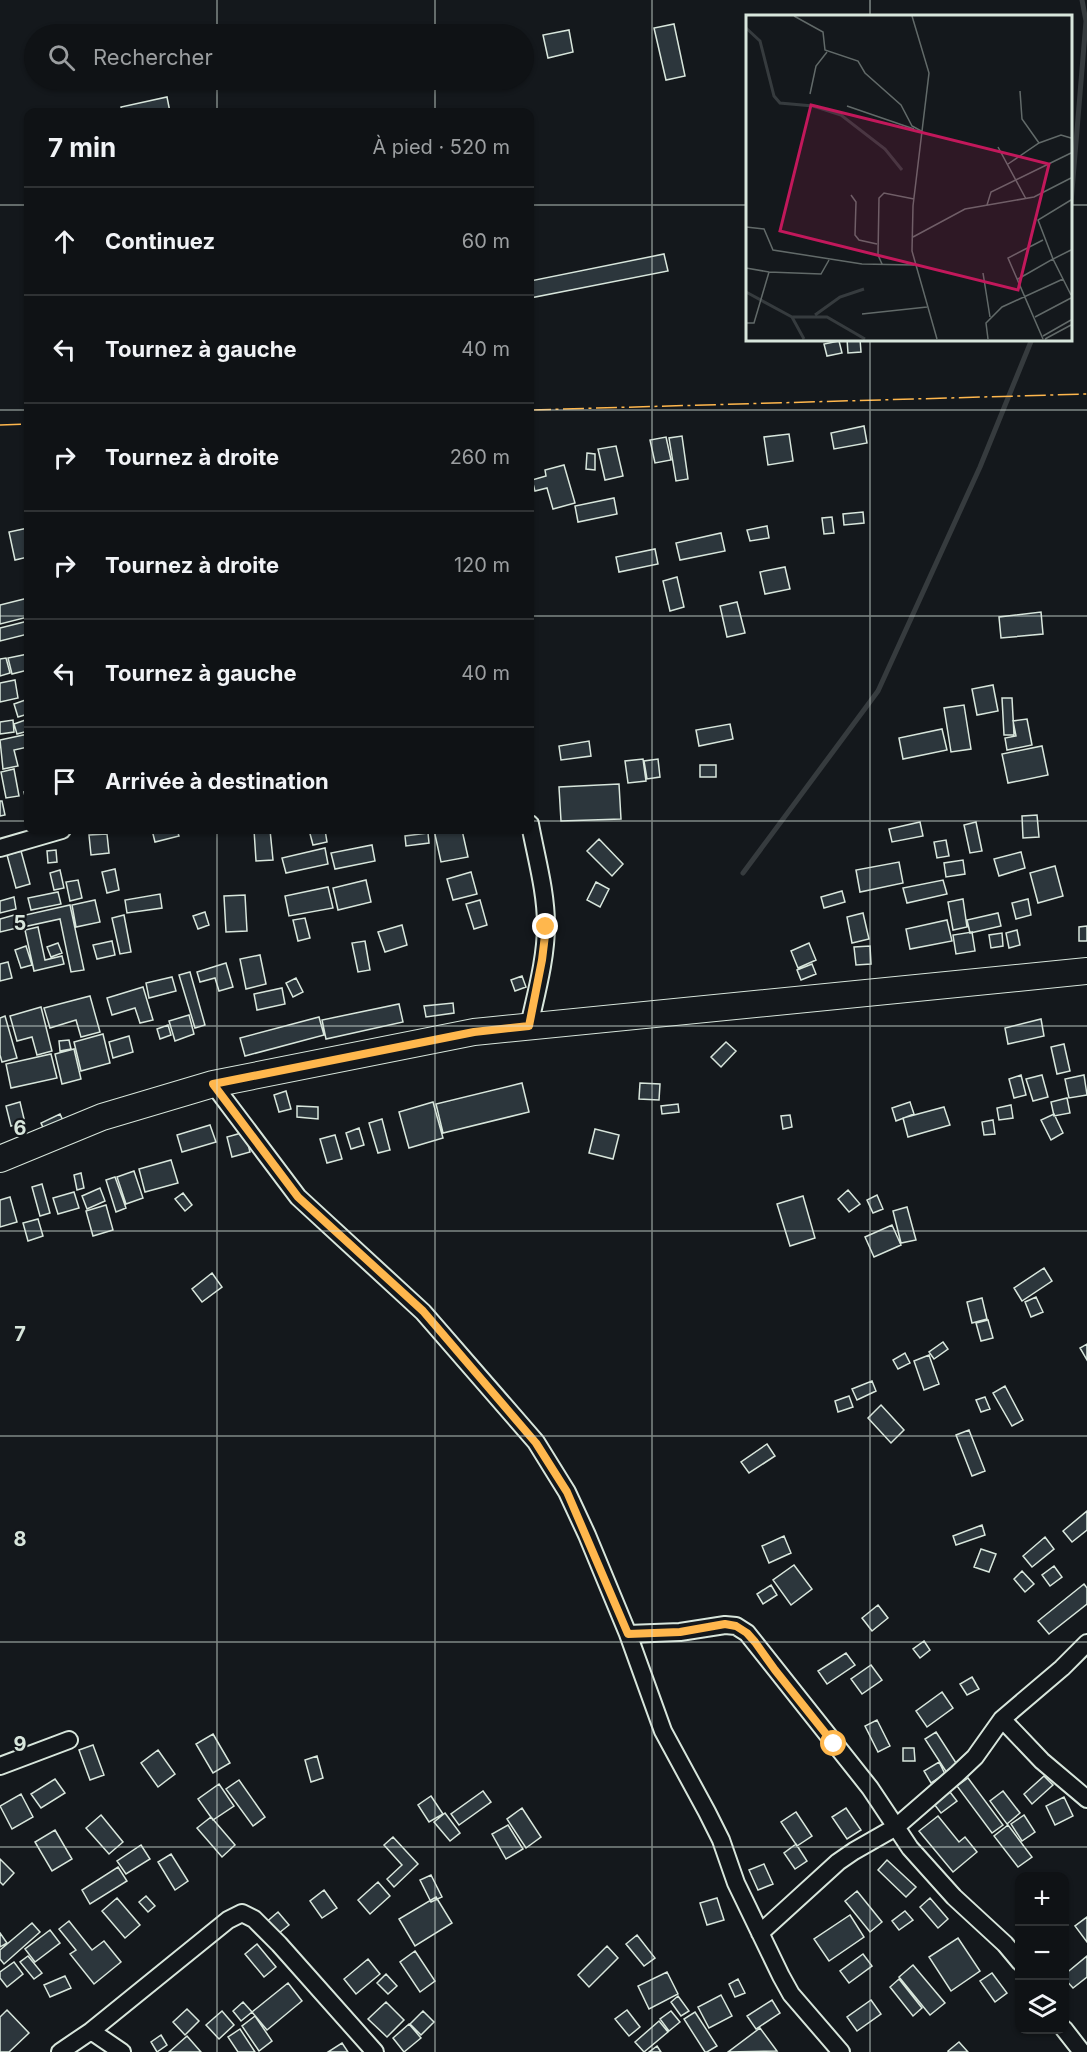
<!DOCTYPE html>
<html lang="fr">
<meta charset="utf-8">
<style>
:root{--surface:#0f1215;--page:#181b1e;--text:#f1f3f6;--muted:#9b9ea0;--line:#2f3234}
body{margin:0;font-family:Inter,sans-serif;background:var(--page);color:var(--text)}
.controls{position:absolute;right:18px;bottom:18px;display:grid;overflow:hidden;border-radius:12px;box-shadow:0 2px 4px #0004}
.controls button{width:54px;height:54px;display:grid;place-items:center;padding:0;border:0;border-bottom:2px solid var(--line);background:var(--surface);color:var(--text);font:30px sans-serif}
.stop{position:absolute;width:18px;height:18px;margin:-14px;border:4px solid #ffb74d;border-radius:50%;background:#fff}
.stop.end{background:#ffb74d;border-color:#fff;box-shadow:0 2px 6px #0008}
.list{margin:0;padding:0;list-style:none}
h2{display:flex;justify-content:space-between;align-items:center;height:78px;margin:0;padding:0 24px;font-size:26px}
h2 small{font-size:20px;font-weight:400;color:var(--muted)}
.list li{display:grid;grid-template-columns:39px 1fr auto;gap:18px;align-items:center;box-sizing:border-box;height:108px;padding:0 24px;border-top:2px solid var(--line)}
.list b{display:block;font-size:22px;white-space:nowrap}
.list em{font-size:20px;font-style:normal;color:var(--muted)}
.icon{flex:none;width:33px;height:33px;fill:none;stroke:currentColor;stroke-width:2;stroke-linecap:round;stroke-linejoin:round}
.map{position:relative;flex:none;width:1087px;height:2052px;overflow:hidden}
.search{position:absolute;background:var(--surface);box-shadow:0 2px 4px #0004;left:24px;top:24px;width:510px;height:66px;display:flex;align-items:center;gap:15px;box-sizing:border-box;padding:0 21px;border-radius:33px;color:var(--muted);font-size:22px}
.panel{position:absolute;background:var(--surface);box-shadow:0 2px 4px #0004;left:24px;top:108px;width:510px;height:726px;border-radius:12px}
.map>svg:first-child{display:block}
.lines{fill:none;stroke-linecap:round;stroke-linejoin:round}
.stream{stroke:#363b3e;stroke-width:5}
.building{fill:#2c363c;stroke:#d8e6dc;stroke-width:1.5}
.minor-casing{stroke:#d8e6dc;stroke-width:20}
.primary-casing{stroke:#d8e6dc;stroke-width:28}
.minor{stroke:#14181c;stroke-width:16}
.primary{stroke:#14181c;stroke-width:26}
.power{stroke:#ffb74d;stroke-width:1.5;stroke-dasharray:21 4.5 3 4.5;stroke-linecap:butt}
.route{stroke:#ffb74d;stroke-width:8}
.grid{fill:none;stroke:#d8e6dc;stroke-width:1.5;stroke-opacity:0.55}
.inset-river{fill:none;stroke:#363b3e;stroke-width:3}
.inset-road{fill:none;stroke:#626a69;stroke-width:1.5}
.view{fill:#c2185b;fill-opacity:0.15;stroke:#c2185b;stroke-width:3}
.inset-edge{fill:none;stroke:#d8e6dc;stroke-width:3}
.grid-label{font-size:20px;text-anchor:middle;font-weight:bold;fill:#d8e6dc;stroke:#14181c;stroke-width:4.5;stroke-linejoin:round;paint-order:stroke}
</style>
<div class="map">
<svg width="1087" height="2052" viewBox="0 0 1087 2052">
<rect width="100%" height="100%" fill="#14181c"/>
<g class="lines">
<path class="stream" d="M1070,215l16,-194 -4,-21
M743,873l135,-182 102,-224 52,-128"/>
</g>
<path class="building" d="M674,24l11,52 -19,4 -12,-52z
M569,30l4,22 -25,6 -5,-23z
M167,97l3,15h-48l-1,-5z
M664,254l4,17 -138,27v-17z
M847,339h13l1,13 -13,1z
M839,341l3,12 -15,3 -3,-12z
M864,426l3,17 -33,6 -3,-16z
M789,434l4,27 -25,4 -4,-28z
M682,436l6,43 -12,2 -7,-43z
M666,437l5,23 -16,3 -5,-23z
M616,446l7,30 -18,4 -7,-31z
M587,453l8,1v16l-9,-1z
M564,465l11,38 -22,6 -6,-21 -12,3 -3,-11 14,-4 -1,-6z
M614,498l3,16 -39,8 -3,-16z
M863,512l1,11 -20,2 -1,-11z
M832,517l2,16 -10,1 -2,-16z
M767,526l2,12 -19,3 -3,-11z
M28,528v29l-13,3 -6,-28z
M721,533l4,18 -45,9 -4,-17z
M655,549l3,15 -39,8 -3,-15z
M785,567l5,22 -25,5 -5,-22z
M677,577l7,30 -14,4 -7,-30z
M28,598v19l-28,7v-19z
M737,602l8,31 -18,4 -7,-31z
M1041,612l2,22 -42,4 -2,-21z
M28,621v13l-28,7v-13z
M28,654v16l-16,4 -4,-16z
M6,658l4,15 -10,3v-17z
M15,680l3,18 -18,4v-19z
M993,685l5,26 -21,4 -5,-26z
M1002,698h10l2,37h-10z
M28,699v15l-10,3 -4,-13z
M964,705l7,44 -20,3 -7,-44z
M28,719v12l-11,3 -3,-10z
M1027,719l5,26 -25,5 -2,-12 11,-2 -3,-15z
M13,720l1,12 -14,2v-12z
M730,724l3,15 -34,7 -3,-16z
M942,729l5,21 -44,9 -4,-21z
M28,734v13l-14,3 4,16 -15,3 -3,-29z
M589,741l2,15 -30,4 -2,-14z
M1042,746l6,29 -40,8 -6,-29z
M643,759l3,22 -18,2 -3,-22z
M658,759l2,18 -13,2 -3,-18z
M700,765h16v12h-16z
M14,769l5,27 -13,2 -5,-26z
M619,784l2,35 -60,2 -2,-34z
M24,792h4v12l-1,1z
M0,801h2l3,14 -5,1z
M1037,815l2,22 -16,1 -1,-22z
M920,822l3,14 -31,6 -3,-13z
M976,822l6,29 -12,2 -6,-28z
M152,830h25l2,6 -24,6z
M201,830h14v2h-14z
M254,830h16l3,30 -17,1z
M309,830h16l2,12 -14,3z
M401,830h15v2l-15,-1z
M434,830h28l6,27 -27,5z
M428,833l1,10 -23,3 -1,-10z
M107,834l2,19 -18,2 -2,-20z
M599,839l24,25 -11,12 -25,-25z
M946,840l3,16 -12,2 -3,-16z
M372,845l3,16 -40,8 -4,-16z
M325,848l3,16 -42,9 -4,-15z
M56,850l1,12 -9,1 -1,-12z
M21,851l9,33 -14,4 -9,-33z
M1021,852l4,16 -26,8 -5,-17z
M963,860l2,14 -19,3 -2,-14z
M899,862l4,21 -43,9 -4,-22z
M1055,866l8,30 -25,7 -8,-30z
M115,869l4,21 -12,3 -5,-21z
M60,870l4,18 -10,2 -4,-17z
M471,872l6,22 -24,6 -6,-21z
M78,880l4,18 -12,3 -4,-19z
M366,880l5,22 -33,8 -5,-22z
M943,880l4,14 -40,9 -4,-15z
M596,882l13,7 -9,18 -13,-7z
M328,887l5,21 -44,8 -4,-20z
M842,891l3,11 -21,6 -3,-11z
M58,892l3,12 -30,6 -3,-12z
M160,894l2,14 -35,5 -2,-13z
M245,895l2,36 -21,1 -2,-36z
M14,897l2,12 -16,4v-12z
M963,899l4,28 -14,3 -5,-28z
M1028,899l3,16 -15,4 -4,-16z
M95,900l5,22 -24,5 -4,-22z
M480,900l7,25 -13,4 -8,-25z
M70,905l14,65 -13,2 -11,-53 -37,8 -2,-11z
M205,912l4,13 -11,4 -5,-13z
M863,913l6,26 -17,4 -5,-26z
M998,913l3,13 -31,7 -3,-13z
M18,914l3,13 -21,5v-13z
M124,915l7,37 -11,2 -8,-36z
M305,918l5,20 -12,3 -5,-21z
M947,920l5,21 -42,8 -4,-20z
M402,925l5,20 -22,7 -7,-20z
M1087,926v15h-8v-14z
M38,927l7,33 17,-4 2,8 -30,7 -9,-41z
M1017,930l3,15 -11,3 -3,-15z
M972,932l3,19 -19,3 -3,-19z
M1002,933l1,13 -12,2 -2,-13z
M112,941l3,14 -18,4 -4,-14z
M365,941l5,29 -12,2 -6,-29z
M58,943l4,10 -11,4 -4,-10z
M809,943l7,17 -18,8 -7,-17z
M26,946l6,19 -11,3 -6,-18z
M870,946l1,18 -15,1 -2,-18z
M260,955l6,29 -20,5 -6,-30z
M8,962l4,16 -12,3v-17z
M226,963l7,24 -14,4 -4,-13 -15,4 -3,-10z
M812,964l4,10 -15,6 -4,-10z
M190,972l15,53 -10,3 -16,-53z
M522,976l4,11 -11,4 -4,-11z
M172,977l4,14 -27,7 -3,-15z
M296,978l7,14 -10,5 -7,-14z
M143,987l10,33 -13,3 -5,-15 -23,7 -5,-17z
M282,988l3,16 -28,6 -3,-16z
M90,996l10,36 -19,5 -5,-17 -26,8 -6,-20z
M453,1003l1,10 -28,4 -2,-11z
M399,1004l4,18 -77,17 -4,-19z
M41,1007l11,44 -15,4 -5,-18 -15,4 -7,-25z
M189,1015l5,19 -19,7 -6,-20z
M5,1016l12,42 -15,4 -2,-7v-37z
M319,1017l5,18 -79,21 -5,-18z
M1041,1019l3,17 -36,8 -3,-16z
M168,1025l3,10 -11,4 -3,-10z
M103,1034l7,29 -29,8 -7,-29z
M129,1036l4,16 -20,6 -4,-16z
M69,1040l2,9 -11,2 -1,-10z
M726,1042l10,9 -15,16 -10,-10z
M1064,1044l6,27 -13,3 -6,-27z
M74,1049l7,30 -19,5 -7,-30z
M51,1054l6,24 -46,10 -5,-24z
M1021,1075l5,20 -12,3 -5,-19z
M1042,1075l6,22 -15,4 -7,-22z
M1084,1075l3,20 -18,3 -4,-19z
M522,1083l7,29 -86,21 -7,-29z
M640,1083l20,1 -1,16 -20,-1z
M286,1091l5,18 -12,3 -5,-17z
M1067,1098l3,15 -16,3 -3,-14z
M20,1102l5,21 -14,3 -5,-20z
M433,1102l10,36 -34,10 -10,-36z
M910,1102l4,12 -18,7 -4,-13z
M678,1104l1,8 -17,2 -1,-8z
M1011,1105l2,13 -14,2 -2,-12z
M297,1106l21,1v12l-21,-2z
M944,1107l6,18 -42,12 -5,-19z
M60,1114l5,11 -19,9 -5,-11z
M1054,1114l9,19 -12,7 -10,-20z
M790,1115l2,12 -9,2 -2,-13z
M382,1119l8,31 -12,3 -9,-30z
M993,1120l2,14 -11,1 -2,-13z
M210,1125l6,17 -34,10 -5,-17z
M359,1128l5,17 -13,4 -5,-16z
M595,1129l24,6 -6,24 -24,-6z
M245,1132l5,20 -18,5 -5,-20z
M335,1135l7,24 -15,4 -7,-24z
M171,1160l7,23 -33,9 -6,-23z
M134,1171l9,27 -17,6 -9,-27z
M81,1173l3,15 -7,2 -3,-15z
M115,1177l11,31 -10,4 -10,-32z
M42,1184l8,29 -10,3 -8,-29z
M100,1188l5,13 -18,8 -5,-13z
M848,1190l12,14 -11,8 -11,-13z
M74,1192l5,16 -21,6 -5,-16z
M183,1193l9,12 -7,6 -10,-12z
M877,1195l6,14 -10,4 -6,-13z
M803,1196l12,42 -25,8 -13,-42z
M10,1197l7,25 -17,5v-27z
M106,1205l7,25 -20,6 -7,-25z
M907,1207l9,33 -15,3 -8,-32z
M38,1219l5,17 -15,5 -5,-18z
M892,1225l9,20 -27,12 -9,-20z
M1044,1268l8,13 -30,20 -8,-13z
M212,1273l10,14 -20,15 -10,-13z
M1036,1297l7,15 -12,5 -6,-15z
M982,1298l5,21 -15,4 -5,-21z
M988,1320l5,18 -12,3 -5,-18z
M943,1342l5,7 -14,10 -5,-7z
M1087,1344v16l-7,-12z
M905,1353l5,10 -12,6 -5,-9z
M929,1355l10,29 -15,6 -10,-29z
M872,1381l4,10 -19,9 -5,-11z
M1005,1386l18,34 -11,6 -19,-33z
M849,1396l4,11 -15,5 -3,-11z
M985,1397l5,12 -9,3 -5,-12z
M881,1405l23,25 -13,13 -23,-25z
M969,1430l16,41 -13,5 -16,-41z
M767,1444l8,12 -26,17 -8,-11z
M1087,1511v19l-15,12 -9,-11z
M982,1525l3,10 -29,10 -3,-9z
M784,1536l7,17 -22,10 -7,-17z
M1045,1537l9,12 -22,18 -9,-11z
M981,1549l15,5 -7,18 -15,-5z
M794,1565l18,24 -21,16 -18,-25z
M1054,1566l8,11 -12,9 -8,-11z
M1022,1571l12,13 -9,8 -11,-13z
M1084,1584l3,4v16l-38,30 -11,-13z
M771,1585l6,10 -14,9 -6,-10z
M878,1605l10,13 -16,13 -10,-13z
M924,1641l6,9 -10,8 -7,-9z
M846,1653l9,12 -28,19 -9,-13z
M871,1665l11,15 -20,14 -11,-15z
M972,1677l7,12 -12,6 -7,-11z
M942,1692l11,16 -26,19 -11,-16z
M877,1720l13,26 -12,6 -13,-26z
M936,1732l22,34 -11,7 -22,-34z
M213,1734l17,29 -17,10 -17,-29z
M93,1745l11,30 -14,5 -11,-30z
M903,1748h11l1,13h-12z
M158,1750l17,24 -17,13 -17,-24z
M317,1756l6,22 -12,4 -6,-22z
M939,1762l6,12 -14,9 -7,-12z
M1044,1776l9,9 -21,19 -8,-10z
M968,1778l35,47 -11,8 -35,-47z
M55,1779l10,14 -24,15 -10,-14z
M239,1780l26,37 -12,9 -27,-37z
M219,1784l15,22 -21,14 -15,-21z
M483,1791l8,11 -32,23 -8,-11z
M1003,1791l17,22 -13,11 -17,-23z
M950,1792l7,9 -16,12 -7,-9z
M21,1794l12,23 -21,12 -12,-23z
M431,1796l12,18 -14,8 -11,-17z
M1064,1797l9,19 -18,9 -9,-19z
M522,1808l19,29 -15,11 -19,-29z
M846,1808l15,22 -14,9 -15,-22z
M796,1812l16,24 -15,10 -16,-24z
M445,1813l15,20 -10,8 -16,-19z
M101,1815l22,27 -14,12 -23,-26z
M1024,1815l11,17 -13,9 -11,-17z
M938,1816l21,26 6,-5 12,15 -24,20 -34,-41z
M211,1817l24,28 -13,12 -25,-29z
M508,1825l15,24 -17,10 -14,-25z
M1008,1825l24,32 -14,10 -24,-31z
M55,1830l17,29 -20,12 -17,-29z
M393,1837l25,27 -24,23 -7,-8 15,-14 -18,-20z
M796,1844l11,17 -12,8 -11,-16z
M141,1845l9,14 -24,15 -9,-13z
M171,1854l17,27 -13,9 -17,-28z
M0,1859l14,14 -11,12 -3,-3z
M887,1860l29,27 -10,10 -28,-27z
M764,1864l9,20 -15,6 -9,-20z
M118,1867l9,14 -37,23 -8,-14z
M431,1875l11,22 -11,5 -11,-22z
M378,1882l12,14 -20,18 -12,-14z
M324,1890l13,18 -15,10 -12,-17z
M857,1891l25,31 -12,10 -25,-31z
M146,1896l9,10 -7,6 -9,-10z
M436,1897l16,26 -37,23 -16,-27z
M117,1898l23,27 -15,13 -23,-27z
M717,1898l7,22 -17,5 -7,-22z
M930,1898l18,21 -10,9 -18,-21z
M905,1911l8,9 -14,10 -7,-9z
M278,1912l11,13 -15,12 -10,-13z
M850,1915l14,22 -35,24 -15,-22z
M1087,1917v25l-12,-16z
M69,1921l23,29 12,-9 17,21 -27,22 -24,-30 6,-4 -17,-21z
M32,1923l8,9 -36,32 -4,-5v-9z
M50,1930l10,13 -25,19 -10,-13z
M0,1933l7,10 -7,4z
M637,1935l18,23 -11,8 -18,-22z
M958,1938l22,33 -29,20 -22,-34z
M257,1944l19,23 -12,10 -19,-23z
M607,1946l11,12 -29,29 -11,-12z
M415,1951l20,30 -15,11 -20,-30z
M863,1954l9,12 -23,17 -9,-12z
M28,1956l14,17 -8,6 -14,-17z
M1087,1956v21l-14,11 -9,-10v-3z
M368,1959l12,15 -24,20 -12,-15z
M14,1962l9,12 -16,13 -7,-9v-6z
M913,1965l32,38 -15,12 -31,-38z
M667,1972l11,22 -29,15 -11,-23z
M992,1973l15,20 -12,9 -15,-21z
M386,1974l11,12 -9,8 -11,-11z
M65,1976l6,12 -21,9 -6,-12z
M738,1979l7,14 -10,4 -6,-13z
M899,1979l23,29 -9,8 -23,-29z
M288,1983l14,18 -35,29 -15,-18z
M721,1995l11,21 -23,12 -11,-21z
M678,1996l11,15 -8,5 -10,-14z
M772,2000l8,13 -24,16 -9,-13z
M871,2000l10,14 -24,17 -10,-14z
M243,2002l9,10 -11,9 -8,-10z
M386,2002l18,18 -17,17 -19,-18z
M187,2009l12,12 -14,14 -12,-13z
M7,2010l22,23 -20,19h-9v-35z
M627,2010l13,17 -11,9 -14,-17z
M222,2011l12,14 -15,14 -13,-14z
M423,2011l11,11 -13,13 -11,-11z
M671,2011l9,11 -11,9 -9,-12z
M695,2012l22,34 -10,6h-2l-21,-33z
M255,2016l17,25 -13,10 -17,-25z
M659,2021l9,11 -24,20 -9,-10z
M409,2024l12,14 -17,14 -11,-14z
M760,2028l17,23 -49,1z
M240,2029l15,23h-17l-10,-15z
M161,2035l6,10 -10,7 -6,-10z
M187,2036l14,16h-32z
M959,2042l9,10h-20v-1z
M342,2043l6,9h-20z
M657,2046l4,6h-12z"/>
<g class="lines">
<g class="minor-casing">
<path id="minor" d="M0,848l62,-18
M529,1026c7,-32 17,-67 17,-101 0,-34 -10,-68 -16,-101
M213,1084l85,113 125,115 113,130 31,50 20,43 41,99 35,97 44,81 14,28 15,43 45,93 10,18 50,58
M628,1634l52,-2 45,-7 11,1 11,7 123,155 40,60 44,49 51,47 15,18
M1002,1719l40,42 45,38
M0,1766l69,-26
M760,1933l78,-71 16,-11 42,-24 61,-53 18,-17 27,-38 60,-51 25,-25
M1064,2029l18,23
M91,2031l31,21
M60,2052l31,-21 137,-111 14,-7 12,6 25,25 96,108"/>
</g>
<g class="primary-casing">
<path id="primary" d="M0,1159l102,-42 111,-33 261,-52 613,-61"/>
</g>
<use href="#minor" class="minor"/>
<use href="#primary" class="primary"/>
<path class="power" d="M530,410l557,-16
M0,425l28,-1"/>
</g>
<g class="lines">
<path class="route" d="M546,927l-4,33 -13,66 -55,6 -261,52 85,113 125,114 113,132 31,49 61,142 52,-2 45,-8 11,2 11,7 8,9 20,28 59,74"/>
</g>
<path class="grid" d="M217,0v34M435,0v34M652,0v2052M870,0v16M217,80v32M435,80v32M0,205h28M530,205h218M1070,205h17M870,339v1713M0,410h28M530,410h557M0,616h28M530,616h557M0,821h28M530,821h557M217,830v1222M435,830v1222M0,1026h1087M0,1231h1087M0,1436h1087M0,1642h1087M0,1847h1087"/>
<g transform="translate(746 15)">
<rect width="326" height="326" fill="#14181c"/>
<path class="inset-river" d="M0,13l14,13 14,55 6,7 33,3 28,9 44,34 17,21M0,277l46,25 12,22M69,300l25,-18 24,-8M46,302h35l38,22"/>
<path class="inset-road" d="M48,1l29,16 2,18 33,11 7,12 36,32 11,21 11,6M166,1l17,57 -16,133 -1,45 25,88M274,76l2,28 17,24M64,79l6,-28 11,-14M101,91l67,23M252,132l28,52M262,149l31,-21 22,-8 10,3M105,180l5,7 -1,33 4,5 18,4M241,190l4,-13 80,-39M0,212l18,2 9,21 89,14 52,1M167,222l52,-28 69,-12 37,-19M297,225l-35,18 35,81M325,235l-18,9 18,36M136,249l-4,-9 1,-57 5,-5 30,6M0,253l23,4M237,258l7,44M272,264l35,-20 -15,-39 33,-20M116,299l65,-7M289,302l36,-19M0,308h8l15,-51 52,2 8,-14M297,321l28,-16M242,324l-2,-16 16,-16 61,-28M299,324l26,-14"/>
<path class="view" d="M65,90l238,59 -31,126 -238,-59z"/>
<rect width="326" height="326" class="inset-edge"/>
</g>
<g class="grid-label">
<text x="20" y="930">5</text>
<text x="20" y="1135">6</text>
<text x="20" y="1341">7</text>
<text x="20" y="1546">8</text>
<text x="20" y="1751">9</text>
</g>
</svg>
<div class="controls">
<button>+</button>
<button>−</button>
<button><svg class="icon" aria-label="layers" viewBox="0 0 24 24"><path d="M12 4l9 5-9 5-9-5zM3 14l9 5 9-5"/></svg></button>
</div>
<div class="stop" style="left:834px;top:1744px"></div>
<div class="stop end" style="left:546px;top:927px"></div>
<div class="search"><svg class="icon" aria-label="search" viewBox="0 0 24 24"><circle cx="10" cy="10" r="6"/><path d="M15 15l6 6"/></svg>Rechercher</div>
<section class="panel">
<h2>7 min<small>À pied · 520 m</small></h2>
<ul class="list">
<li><svg class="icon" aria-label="ahead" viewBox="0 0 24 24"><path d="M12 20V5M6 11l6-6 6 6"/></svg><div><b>Continuez</b></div><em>60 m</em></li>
<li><svg class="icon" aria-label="left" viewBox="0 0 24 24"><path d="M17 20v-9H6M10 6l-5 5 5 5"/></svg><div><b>Tournez à gauche</b></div><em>40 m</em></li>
<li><svg class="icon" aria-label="right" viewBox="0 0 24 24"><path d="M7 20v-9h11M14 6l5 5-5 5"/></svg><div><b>Tournez à droite</b></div><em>260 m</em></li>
<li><svg class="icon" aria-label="right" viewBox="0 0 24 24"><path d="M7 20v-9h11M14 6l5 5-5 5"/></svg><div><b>Tournez à droite</b></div><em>120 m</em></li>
<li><svg class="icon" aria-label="left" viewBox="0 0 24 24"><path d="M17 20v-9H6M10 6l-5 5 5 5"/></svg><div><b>Tournez à gauche</b></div><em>40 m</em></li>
<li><svg class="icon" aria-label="arrive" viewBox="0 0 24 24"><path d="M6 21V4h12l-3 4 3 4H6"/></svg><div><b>Arrivée à destination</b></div></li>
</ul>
</section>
</div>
